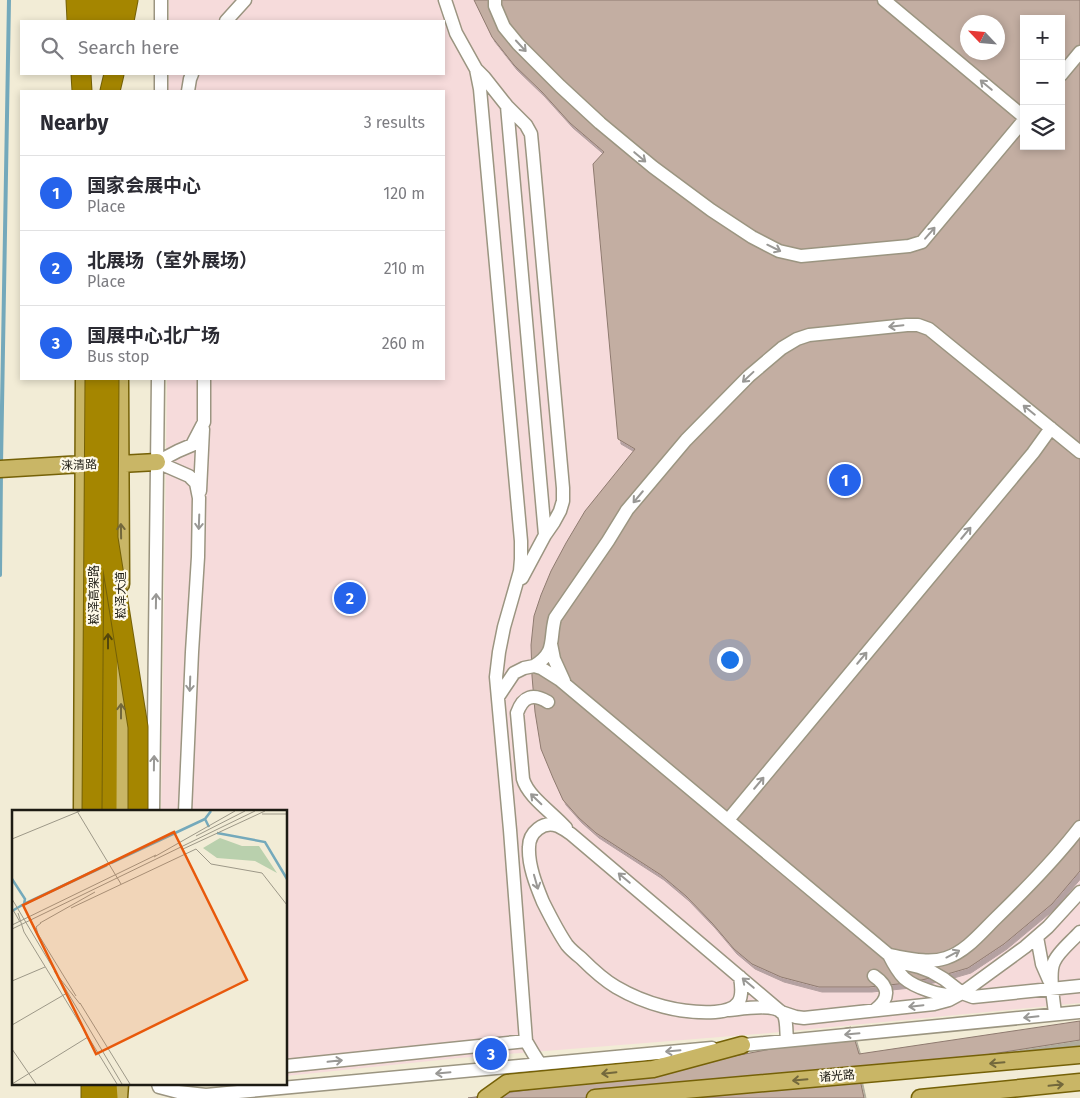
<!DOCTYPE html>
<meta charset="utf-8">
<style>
:root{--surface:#fff;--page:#f7f7f7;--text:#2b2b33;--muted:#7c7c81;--line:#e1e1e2;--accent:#2563eb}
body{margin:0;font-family:"Fira Sans","Noto Sans SC",sans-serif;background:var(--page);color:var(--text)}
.controls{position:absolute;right:15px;top:15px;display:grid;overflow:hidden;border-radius:0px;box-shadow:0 2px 8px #0003}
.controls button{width:45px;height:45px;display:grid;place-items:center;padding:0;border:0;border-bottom:1px solid var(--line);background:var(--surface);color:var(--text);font:25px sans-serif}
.compass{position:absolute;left:960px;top:15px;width:45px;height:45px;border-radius:50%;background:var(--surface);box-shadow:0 2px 8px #0003;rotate:296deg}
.you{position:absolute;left:729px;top:659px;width:18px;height:18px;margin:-12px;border:4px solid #fff;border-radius:50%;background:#1a73e8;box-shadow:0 0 0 8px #1a73e833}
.badge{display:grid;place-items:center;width:32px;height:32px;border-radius:50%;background:var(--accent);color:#fff;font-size:16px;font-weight:700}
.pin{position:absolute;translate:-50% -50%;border:2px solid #fff;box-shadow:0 1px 5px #0006}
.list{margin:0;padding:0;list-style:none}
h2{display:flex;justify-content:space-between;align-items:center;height:65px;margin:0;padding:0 20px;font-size:21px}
h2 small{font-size:16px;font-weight:400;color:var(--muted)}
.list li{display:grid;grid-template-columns:32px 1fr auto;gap:15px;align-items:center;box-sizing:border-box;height:75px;padding:0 20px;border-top:1px solid var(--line)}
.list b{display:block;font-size:19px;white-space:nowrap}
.list p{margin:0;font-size:16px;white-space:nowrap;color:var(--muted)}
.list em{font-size:16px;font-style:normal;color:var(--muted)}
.icon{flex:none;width:28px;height:28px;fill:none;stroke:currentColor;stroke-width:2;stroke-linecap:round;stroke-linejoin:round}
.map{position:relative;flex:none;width:1080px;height:1098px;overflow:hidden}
.search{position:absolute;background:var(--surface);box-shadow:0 2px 8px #0003;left:20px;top:20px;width:425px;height:55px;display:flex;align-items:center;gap:12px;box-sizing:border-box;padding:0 18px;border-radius:0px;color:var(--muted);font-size:19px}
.panel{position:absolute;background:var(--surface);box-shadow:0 2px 8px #0003;left:20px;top:90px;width:425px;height:290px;border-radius:0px}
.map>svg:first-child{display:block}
.commercial{fill:#f6dbdb;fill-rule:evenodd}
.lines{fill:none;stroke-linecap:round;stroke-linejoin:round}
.stream{stroke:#74a9bb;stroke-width:4}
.building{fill:#c3aea2;stroke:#8f7b70;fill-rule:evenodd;filter:url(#shadow)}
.minor-casing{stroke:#9b9581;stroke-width:15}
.major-casing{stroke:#756107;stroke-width:19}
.highway-casing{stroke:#756107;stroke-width:21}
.minor{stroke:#fff;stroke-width:12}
.major{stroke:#c9b666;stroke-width:16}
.highway{stroke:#a58600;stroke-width:19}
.highway-bridge-casing{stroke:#756107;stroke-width:21;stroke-linecap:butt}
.highway-bridge{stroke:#a58600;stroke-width:19}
.oneway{stroke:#999895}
.oneway2{stroke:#73683c}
.oneway3{stroke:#53460b}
.labels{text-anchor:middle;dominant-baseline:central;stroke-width:4.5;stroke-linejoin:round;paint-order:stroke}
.street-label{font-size:12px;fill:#1d1b13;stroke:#fef9e8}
.inset-river{fill:none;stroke:#74a9bb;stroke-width:2.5}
.inset-road{fill:none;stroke:#9d9888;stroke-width:1}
.view{fill:#e8590c;fill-opacity:0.15;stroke:#e8590c;stroke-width:2.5}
.inset-edge{fill:none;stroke:#1d1b13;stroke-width:2.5}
</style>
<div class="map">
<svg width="1080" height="1098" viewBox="0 0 1080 1098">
<defs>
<filter id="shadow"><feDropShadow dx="3" dy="5" stdDeviation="0" flood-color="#0004"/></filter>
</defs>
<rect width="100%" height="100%" fill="#f2ecd6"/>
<path class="commercial" d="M169,0h911v1003l-310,30 -311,25 -173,18v-264h-125l6,-433h277v-288h-276l1,-17h275v-53h-275zM1024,19h37v127h-37zM968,22h30v30h-30z"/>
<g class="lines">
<path class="stream" d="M1,465l8,-465
M0,575l1,-103"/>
</g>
<path class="building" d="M474,0h606v871l-28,33 -48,40 -36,24 -24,7 -36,8 -39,4h-50l-38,-10 -29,-13 -18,-15 -22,-26 -26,-27 -25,-21 -65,-42 -17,-15 -16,-18 -10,-22 -12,-29 -6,-37 -3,-36 -1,-31 3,-29 7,-21 10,-24 15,-28 19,-32 50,-62 -17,-10 -25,-275 11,-12 -34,-29 -28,-31 -28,-27 -22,-28zM1024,19h37v127h-37zM968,22h30v30h-30z
M1080,1021v19l-221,35 5,23h-396l88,-12 157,-26 111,-21 -1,-6 28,-6 8,27z"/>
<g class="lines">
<g class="minor-casing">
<path id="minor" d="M445,0l11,33 20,36 4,20 41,452v18l-1,12 -16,56 -5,25 -3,25 14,153 16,211 7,12 7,11
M495,0v6l9,21 14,17 42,42 40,37 53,44 58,43 41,27 27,14 22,5 108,-10 13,-4 102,-122
M884,0l140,117
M161,21v-21
M226,21l19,-21
M477,70l7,7 23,29 19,19 5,9 2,21 30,333v13l-3,10 -6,11 -9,13 -23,43
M1061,75l19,-23
M161,91v-17
M188,91l2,-12 2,-5
M507,106l38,429
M157,462l32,14 7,7 3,15 -1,59 -6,95 -7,160
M157,462l21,-11 14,-6 12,-23v-43
M200,491l3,-62
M551,644l3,15 10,22
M534,666c23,-14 15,-26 21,-48l53,-77 19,-31 59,-70 63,-64 33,-28 15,-9 12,-4 98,-10h11l11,4 151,123
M498,697l16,-24 10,-5 10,-2 7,2 19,12 329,275c18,3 39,9 57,3 19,-6 34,-24 48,-38 30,-29 60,-59 86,-93
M548,702c-15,-9 -25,-6 -31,11l6,66c5,18 30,34 43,49
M153,812l5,-433
M728,820l305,-367 18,-25
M1037,937l5,27 7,16
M874,976c16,11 16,22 1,34
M740,977c4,23 0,33 -25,35 -34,2 -70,-8 -99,-25 -12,-7 -25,-19 -35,-29 -5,-4 -10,-8 -14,-13 -9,-13 -17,-29 -24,-43 -7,-17 -15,-37 -14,-55 0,-14 14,-27 29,-21 4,2 9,5 13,8l210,178 15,5 8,1 130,-14 15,-4 13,-7 63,-46 23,-20 32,-35
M957,994c-13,4 -43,-7 -53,-16 -7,-7 -11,-15 -15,-23l13,8 17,4 13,5 12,7 18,14 11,4 107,-11
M729,1010c12,-1 48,-8 55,5 3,7 2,17 3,25
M1055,1014c-1,-13 -7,-40 -1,-52 4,-10 18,-21 26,-30
M734,1046l346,-34
M286,1066l240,-25
M158,1084l1,3 19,5 28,3 506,-47"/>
</g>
<g class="major-casing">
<path id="major" d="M120,379l1,205
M0,469l83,-5h37l37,-2
M82,812l2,-433
M121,812v-151
M119,1098l1,-14
M486,1098l21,-15 146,-14 89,-24
M595,1098l485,-43
M920,1098l160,-16"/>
</g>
<g class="highway-casing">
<path id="highway" d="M76,0l1,21
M94,21v-21
M109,21v-21
M124,21l4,-21
M81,74l1,17
M110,91l4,-17
M107,812l1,-241
M107,1084l1,14
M91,1098v-14"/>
</g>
<use href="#minor" class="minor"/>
<use href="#major" class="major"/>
<use href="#highway" class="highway"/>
<g class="highway-bridge-casing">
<path id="highway-bridge" d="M109,379l-1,159 30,189v85
M92,812l3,-433"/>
</g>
<use href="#highway-bridge" class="highway-bridge"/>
</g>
<defs><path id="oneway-shaft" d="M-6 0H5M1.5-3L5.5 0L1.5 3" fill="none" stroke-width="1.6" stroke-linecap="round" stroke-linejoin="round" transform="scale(1.25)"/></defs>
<g class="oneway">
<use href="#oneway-shaft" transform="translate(521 46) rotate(47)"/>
<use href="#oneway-shaft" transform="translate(986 85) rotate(-140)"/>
<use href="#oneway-shaft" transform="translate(640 157) rotate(40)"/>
<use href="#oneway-shaft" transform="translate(930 233) rotate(-49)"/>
<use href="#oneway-shaft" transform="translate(774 248) rotate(26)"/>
<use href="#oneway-shaft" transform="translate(896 326) rotate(174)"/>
<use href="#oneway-shaft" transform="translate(748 377) rotate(137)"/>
<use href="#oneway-shaft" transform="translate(1029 410) rotate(-141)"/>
<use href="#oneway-shaft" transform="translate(638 497) rotate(130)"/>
<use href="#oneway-shaft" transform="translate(199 522) rotate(92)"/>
<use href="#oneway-shaft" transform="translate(966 533) rotate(-50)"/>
<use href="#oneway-shaft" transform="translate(156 601) rotate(-89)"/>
<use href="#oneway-shaft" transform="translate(862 658) rotate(-50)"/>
<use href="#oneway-shaft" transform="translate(190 684) rotate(92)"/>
<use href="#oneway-shaft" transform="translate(154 763) rotate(-89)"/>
<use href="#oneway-shaft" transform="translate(759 783) rotate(-50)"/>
<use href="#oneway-shaft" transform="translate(536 799) rotate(-136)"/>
<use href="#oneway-shaft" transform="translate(624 878) rotate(-140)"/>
<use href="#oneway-shaft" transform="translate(536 882) rotate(74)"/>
<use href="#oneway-shaft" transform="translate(953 954) rotate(-28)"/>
<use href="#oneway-shaft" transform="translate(748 983) rotate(-140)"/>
<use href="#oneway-shaft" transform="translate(916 1006) rotate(174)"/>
<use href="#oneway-shaft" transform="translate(1031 1017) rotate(174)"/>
<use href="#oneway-shaft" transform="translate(852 1034) rotate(175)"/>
<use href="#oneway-shaft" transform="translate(673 1051) rotate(175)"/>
<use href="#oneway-shaft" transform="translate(335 1061) rotate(-6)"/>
<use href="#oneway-shaft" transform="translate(443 1073) rotate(175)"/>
</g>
<g class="oneway2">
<use href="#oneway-shaft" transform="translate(121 531) rotate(-91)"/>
<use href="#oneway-shaft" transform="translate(121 711) rotate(-90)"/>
<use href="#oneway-shaft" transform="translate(997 1063) rotate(175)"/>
<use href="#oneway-shaft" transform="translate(609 1073) rotate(174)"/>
<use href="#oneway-shaft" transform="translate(800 1080) rotate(175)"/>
<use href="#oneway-shaft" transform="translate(1056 1085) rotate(-6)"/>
</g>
<use class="oneway3" href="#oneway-shaft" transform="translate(108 641) rotate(-90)"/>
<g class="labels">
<g class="street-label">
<text transform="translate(79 465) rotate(-2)">涞清路</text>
<text transform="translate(94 595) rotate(-90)">崧泽高架路</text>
<text transform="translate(121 595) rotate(-90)">崧泽大道</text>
<text transform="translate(837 1076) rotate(-5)">诸光路</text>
</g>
</g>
<g transform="translate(12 810)">
<rect width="275" height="275" fill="#f2ecd6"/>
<path d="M208,28l22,8h17l18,27 -22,-12 -38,-3 -14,-10z" fill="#b9d0ad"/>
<path class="inset-river" d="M197,17l-4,-8 6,-8M205,23l48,9 22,37M99,53l94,-44M0,69l13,20 -1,5 -12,7M12,94l83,-39"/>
<path class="inset-road" d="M65,1l44,73M250,4h25M184,26l49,-25M0,29l68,-28M171,39l82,-38M142,47l81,-46M0,89l110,185M0,98l8,14M59,98l125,-59 15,15 51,9 25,32M6,103l6,19 93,152M28,113l55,-31M29,113l-5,4 2,7 38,62M0,115l144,-70M0,119l243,-118M42,161l26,33M0,171l33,-14M68,193l50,81M0,215l55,-32M0,239l24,35M0,274l76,-47"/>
<path class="view" d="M162,22l73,148 -151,74 -73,-149z"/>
<rect width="275" height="275" class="inset-edge"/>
</g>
</svg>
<div class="controls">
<button>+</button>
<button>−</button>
<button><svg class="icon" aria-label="layers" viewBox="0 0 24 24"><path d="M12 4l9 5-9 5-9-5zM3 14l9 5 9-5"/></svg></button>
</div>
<svg class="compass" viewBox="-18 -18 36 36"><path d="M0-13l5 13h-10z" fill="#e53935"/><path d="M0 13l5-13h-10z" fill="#7c7c81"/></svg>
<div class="you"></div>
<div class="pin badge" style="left:845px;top:480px">1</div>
<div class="pin badge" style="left:350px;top:598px">2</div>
<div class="pin badge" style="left:491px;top:1054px">3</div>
<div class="search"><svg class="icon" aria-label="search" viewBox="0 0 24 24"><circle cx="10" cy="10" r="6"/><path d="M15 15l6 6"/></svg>Search here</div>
<section class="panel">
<h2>Nearby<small>3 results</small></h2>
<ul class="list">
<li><span class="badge">1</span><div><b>国家会展中心</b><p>Place</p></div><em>120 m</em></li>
<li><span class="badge">2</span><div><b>北展场（室外展场）</b><p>Place</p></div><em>210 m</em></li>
<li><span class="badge">3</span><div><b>国展中心北广场</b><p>Bus stop</p></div><em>260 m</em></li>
</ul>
</section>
</div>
